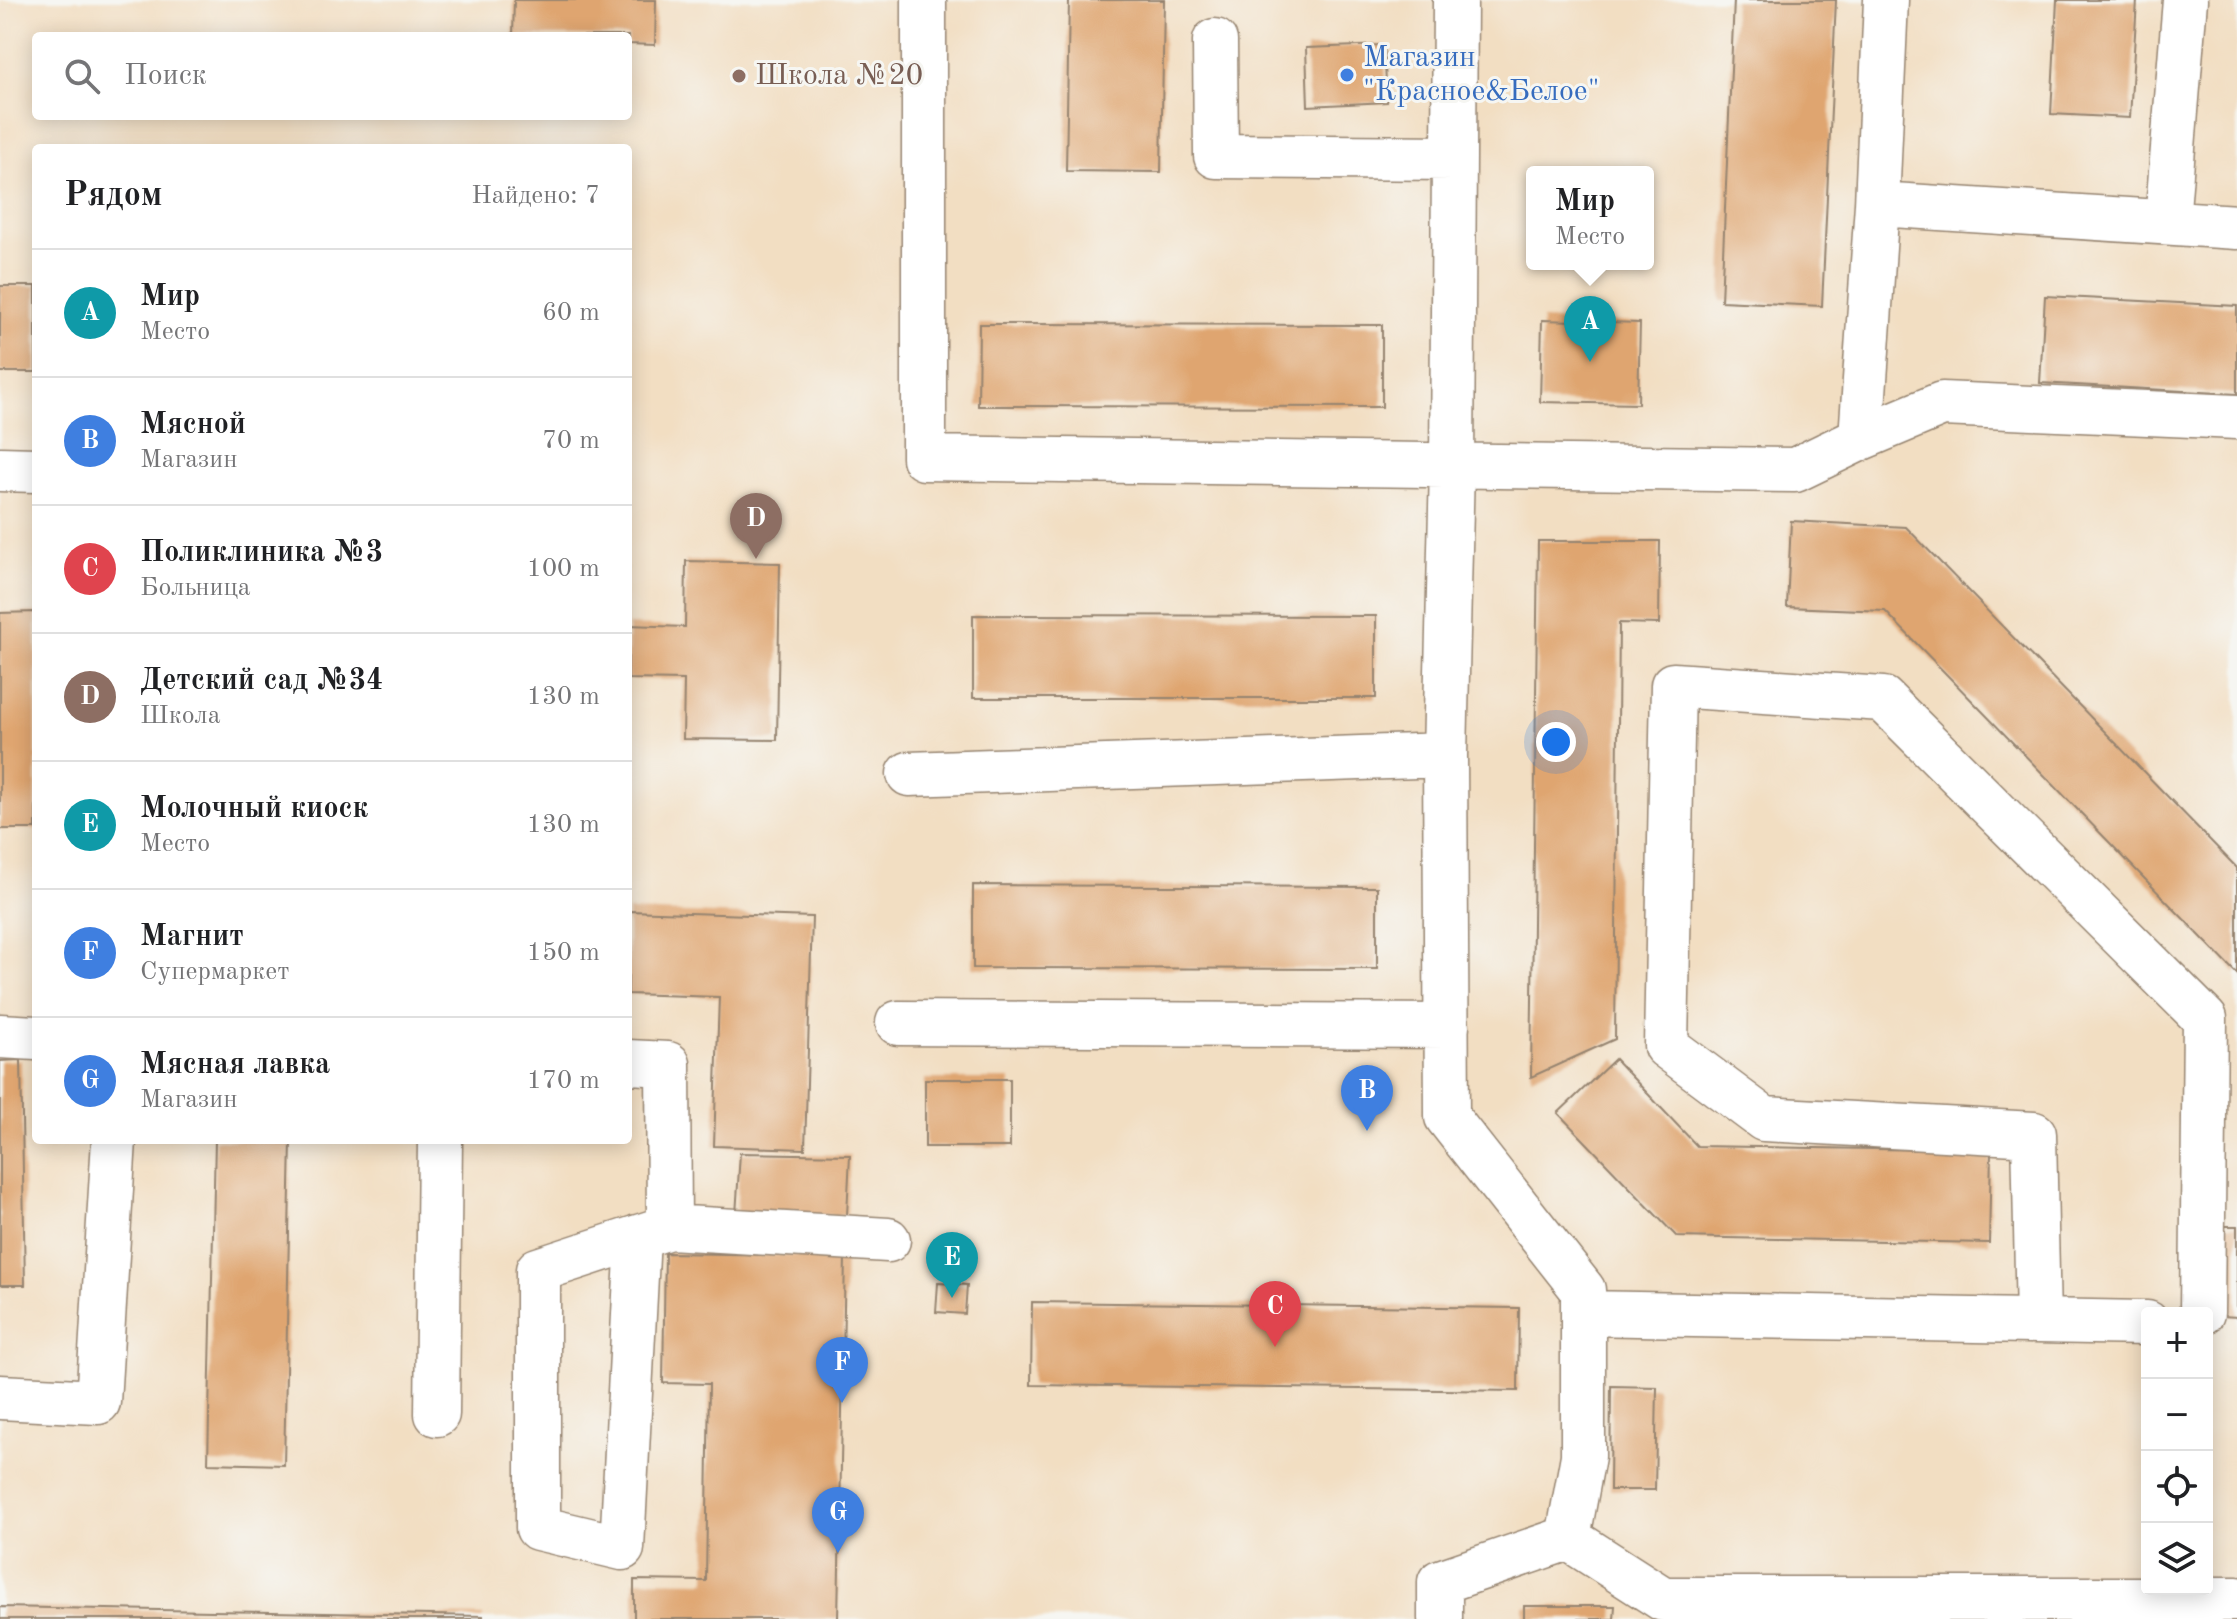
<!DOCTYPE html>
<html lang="ru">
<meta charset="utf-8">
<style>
:root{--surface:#fff;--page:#f2f2f2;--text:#202124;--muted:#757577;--line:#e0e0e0;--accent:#2563eb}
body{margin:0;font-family:"Old Standard TT",serif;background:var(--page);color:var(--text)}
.controls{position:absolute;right:24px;bottom:24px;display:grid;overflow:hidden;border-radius:8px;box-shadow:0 4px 20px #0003}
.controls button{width:72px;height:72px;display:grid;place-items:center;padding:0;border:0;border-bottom:2px solid var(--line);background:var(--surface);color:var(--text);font:40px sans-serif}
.you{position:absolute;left:1556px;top:742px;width:28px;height:28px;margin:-20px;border:6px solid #fff;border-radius:50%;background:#1a73e8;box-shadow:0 0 0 12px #1a73e833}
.badge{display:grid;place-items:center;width:52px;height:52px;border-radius:50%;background:var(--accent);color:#fff;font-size:26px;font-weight:700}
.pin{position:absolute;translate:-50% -66px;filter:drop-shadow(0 2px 4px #0008)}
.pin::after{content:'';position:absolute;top:42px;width:28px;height:24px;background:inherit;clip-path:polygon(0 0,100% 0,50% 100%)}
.popup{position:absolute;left:1526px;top:166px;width:128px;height:104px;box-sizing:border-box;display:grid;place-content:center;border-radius:8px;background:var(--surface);filter:drop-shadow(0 2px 6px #0005);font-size:26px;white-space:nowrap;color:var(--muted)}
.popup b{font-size:30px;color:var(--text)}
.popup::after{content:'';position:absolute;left:50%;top:100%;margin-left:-16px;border:16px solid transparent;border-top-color:var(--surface)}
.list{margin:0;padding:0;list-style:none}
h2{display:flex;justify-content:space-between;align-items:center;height:104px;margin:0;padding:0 32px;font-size:34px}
h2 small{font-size:26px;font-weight:400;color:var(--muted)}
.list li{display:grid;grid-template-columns:52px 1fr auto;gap:24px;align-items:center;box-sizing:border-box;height:128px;padding:0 32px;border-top:2px solid var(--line)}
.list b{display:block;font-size:30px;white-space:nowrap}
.list p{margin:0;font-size:26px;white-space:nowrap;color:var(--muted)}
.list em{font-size:26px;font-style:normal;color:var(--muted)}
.icon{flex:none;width:44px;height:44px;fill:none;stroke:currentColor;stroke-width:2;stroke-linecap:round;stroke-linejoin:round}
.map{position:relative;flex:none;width:2237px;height:1619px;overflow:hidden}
.search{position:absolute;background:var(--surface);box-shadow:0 4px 20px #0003;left:32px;top:32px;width:600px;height:88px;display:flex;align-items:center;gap:20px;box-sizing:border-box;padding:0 28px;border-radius:8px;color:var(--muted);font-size:30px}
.panel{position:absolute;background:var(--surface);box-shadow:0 4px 20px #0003;left:32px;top:144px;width:600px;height:1000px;border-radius:8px}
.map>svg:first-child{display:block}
.building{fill:#dfa570}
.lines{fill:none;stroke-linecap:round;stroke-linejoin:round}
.minor-casing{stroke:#968470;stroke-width:47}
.minor{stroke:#fff;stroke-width:44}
.shop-dot{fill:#3f7fe0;stroke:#f6f6f2;stroke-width:3}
.education-dot{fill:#8d6e63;stroke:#f6f6f2;stroke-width:3}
.labels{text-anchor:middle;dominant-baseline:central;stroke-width:6;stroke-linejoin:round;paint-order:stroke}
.shop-label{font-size:30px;fill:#366cbe;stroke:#f6f6f2;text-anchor:start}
.education-label{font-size:30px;fill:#785e54;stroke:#f6f6f2;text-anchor:start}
</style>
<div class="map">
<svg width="2237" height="1619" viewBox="0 0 2237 1619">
<rect width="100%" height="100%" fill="#f6f6f2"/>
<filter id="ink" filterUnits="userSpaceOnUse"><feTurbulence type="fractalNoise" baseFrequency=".0125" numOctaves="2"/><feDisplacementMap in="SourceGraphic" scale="16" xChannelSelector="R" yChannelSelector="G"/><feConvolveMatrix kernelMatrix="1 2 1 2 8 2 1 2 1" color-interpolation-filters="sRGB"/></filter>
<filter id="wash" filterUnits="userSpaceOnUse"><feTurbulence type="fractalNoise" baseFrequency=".006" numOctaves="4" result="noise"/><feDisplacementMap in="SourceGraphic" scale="32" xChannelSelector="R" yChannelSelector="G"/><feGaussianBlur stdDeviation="1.8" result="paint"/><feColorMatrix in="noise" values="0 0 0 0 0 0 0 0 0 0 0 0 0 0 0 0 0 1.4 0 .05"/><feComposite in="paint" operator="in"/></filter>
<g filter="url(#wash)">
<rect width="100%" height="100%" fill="#f2dec2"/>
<g id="blocks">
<path class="building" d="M514,0h142l-1,45 -27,-1v-8h-115z
M1069,0h95l-3,172 -95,-1z
M1734,0h102l-14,306 -101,-5z
M2057,0h80l-7,118 -79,-4z
M1384,45l3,57 -79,4 -2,-58z
M0,286h36v86h-36z
M2045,296l192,10v88l-197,-11z
M1542,320l98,3 -2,81 -98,-2z
M979,324l403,1v82l-404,-1z
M1791,521l115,6 331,341v106l-352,-363 -98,-4z
M1538,541h122l-1,83 -40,-1 -4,416 -84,38z
M686,561l94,2 -3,177 -94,-1 1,-59 -56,-1v-54l57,2z
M36,612v217h-36v-216z
M973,615l403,1v82h-403z
M973,885l404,2v82l-404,-1z
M628,911l184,6 -7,232 -91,-3 5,-149 -91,-3z
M1615,1059l82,87 294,5 -2,92 -312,-6 -119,-124z
M21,1060l4,225h-25v-224z
M925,1079h85v68h-85z
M215,1140h76l-7,325 -76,-2z
M740,1153l110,2 -3,60h-111z
M2223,1226h14v91l-15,-1z
M665,1253l180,3 -7,363h-204v-39l72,1 3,-197 -46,-1z
M938,1283l29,2 -2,29 -29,-2z
M1032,1302l487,6 -1,83 -487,-6z
M1611,1386l46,1 -2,103h-45z
M1524,1606h91l-1,13h-90z
M0,1607l483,9v3h-483z"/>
</g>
</g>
<g filter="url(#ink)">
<use href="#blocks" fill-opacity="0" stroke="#968470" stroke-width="2"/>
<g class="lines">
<g class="minor-casing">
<path id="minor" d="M924,0v458l871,12 66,-32 16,-234 9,-204
M1215,41l1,115 238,2
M1877,204l360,23
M2167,222l18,-222
M1861,438l81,-34 295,13
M0,469l36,1
M909,774l536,-19
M898,1023l549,3
M0,1036l36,2
M628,1062l40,2 1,163 219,13
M638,1237l-16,311 -84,-20v-258l131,-43
M1583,1313l564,10
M2038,1321l-4,-187 -270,-15 -98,-73 7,-361 210,14 322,320 -3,294
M0,1397l98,5 16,-262
M437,1414l3,-274
M1568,1538l95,61h574
M1440,1619v-37l128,-44 15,-82v-166l-136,-173 -2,-362 7,-288 3,-467"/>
</g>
<use href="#minor" class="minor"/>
</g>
</g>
<circle class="shop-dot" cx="1347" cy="75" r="8"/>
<circle class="education-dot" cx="739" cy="76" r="8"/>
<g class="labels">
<g class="shop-label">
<text x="1363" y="58">Магазин<tspan x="1363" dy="34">"Красное&amp;Белое"</tspan></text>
</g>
<g class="education-label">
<text x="755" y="76">Школа №20</text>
</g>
</g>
</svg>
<div class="controls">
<button>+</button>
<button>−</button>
<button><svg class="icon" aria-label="locate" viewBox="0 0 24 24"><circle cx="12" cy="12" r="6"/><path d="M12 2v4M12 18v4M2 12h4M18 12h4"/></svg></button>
<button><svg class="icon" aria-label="layers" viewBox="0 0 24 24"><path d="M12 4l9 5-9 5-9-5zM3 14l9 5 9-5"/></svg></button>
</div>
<div class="you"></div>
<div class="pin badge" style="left:1590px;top:362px;background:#0f9aa8">A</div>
<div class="popup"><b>Мир</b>Место</div>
<div class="pin badge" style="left:1367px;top:1131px;background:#3f7fe0">B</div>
<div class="pin badge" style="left:1275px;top:1347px;background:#e0444e">C</div>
<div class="pin badge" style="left:756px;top:559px;background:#8d6e63">D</div>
<div class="pin badge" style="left:952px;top:1298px;background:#0f9aa8">E</div>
<div class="pin badge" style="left:842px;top:1403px;background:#3f7fe0">F</div>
<div class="pin badge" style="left:838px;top:1553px;background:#3f7fe0">G</div>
<div class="search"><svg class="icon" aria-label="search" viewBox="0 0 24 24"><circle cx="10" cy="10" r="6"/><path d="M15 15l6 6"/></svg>Поиск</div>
<section class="panel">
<h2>Рядом<small>Найдено: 7</small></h2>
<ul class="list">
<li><span class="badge" style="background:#0f9aa8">A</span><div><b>Мир</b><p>Место</p></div><em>60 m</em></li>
<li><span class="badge" style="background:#3f7fe0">B</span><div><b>Мясной</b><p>Магазин</p></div><em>70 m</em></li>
<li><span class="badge" style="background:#e0444e">C</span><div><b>Поликлиника №3</b><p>Больница</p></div><em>100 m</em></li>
<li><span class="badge" style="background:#8d6e63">D</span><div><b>Детский сад №34</b><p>Школа</p></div><em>130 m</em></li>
<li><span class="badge" style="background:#0f9aa8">E</span><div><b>Молочный киоск</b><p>Место</p></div><em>130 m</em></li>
<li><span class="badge" style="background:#3f7fe0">F</span><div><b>Магнит</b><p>Супермаркет</p></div><em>150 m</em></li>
<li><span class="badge" style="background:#3f7fe0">G</span><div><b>Мясная лавка</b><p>Магазин</p></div><em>170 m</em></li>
</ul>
</section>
</div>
